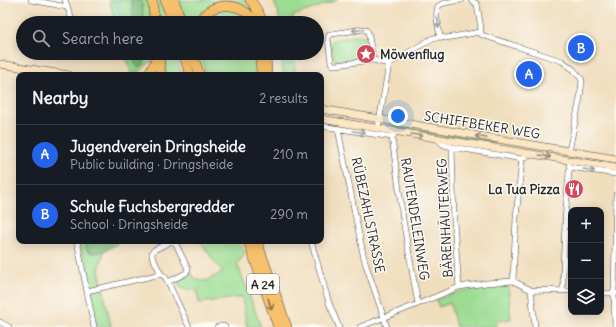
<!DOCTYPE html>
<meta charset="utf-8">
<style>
:root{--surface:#171b24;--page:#242831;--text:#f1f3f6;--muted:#9ea1a6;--line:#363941;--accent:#2563eb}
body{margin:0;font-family:Delius,sans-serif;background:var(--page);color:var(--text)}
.controls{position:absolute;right:12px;bottom:12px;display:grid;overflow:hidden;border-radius:8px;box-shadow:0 2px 10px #0003}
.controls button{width:36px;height:36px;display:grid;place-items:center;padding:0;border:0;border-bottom:1px solid var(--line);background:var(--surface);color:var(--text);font:20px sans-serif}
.you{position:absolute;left:398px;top:116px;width:14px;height:14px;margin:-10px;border:3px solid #fff;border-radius:50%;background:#1a73e8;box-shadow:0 0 0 6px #1a73e833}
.badge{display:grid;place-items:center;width:26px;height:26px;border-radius:50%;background:var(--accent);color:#fff;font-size:13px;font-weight:700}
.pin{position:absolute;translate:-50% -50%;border:2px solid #fff;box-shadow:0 1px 4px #0006}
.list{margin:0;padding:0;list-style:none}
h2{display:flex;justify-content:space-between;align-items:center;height:52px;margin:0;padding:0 16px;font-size:17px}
h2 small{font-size:13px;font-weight:400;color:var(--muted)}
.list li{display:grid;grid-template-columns:26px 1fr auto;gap:12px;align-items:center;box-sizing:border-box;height:60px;padding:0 16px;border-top:1px solid var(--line)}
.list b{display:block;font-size:15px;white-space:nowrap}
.list p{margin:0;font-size:13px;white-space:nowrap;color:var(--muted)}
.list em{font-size:13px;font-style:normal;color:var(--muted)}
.icon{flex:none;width:22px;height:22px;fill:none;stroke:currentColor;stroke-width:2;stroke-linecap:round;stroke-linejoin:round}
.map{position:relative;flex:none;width:616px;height:327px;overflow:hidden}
.search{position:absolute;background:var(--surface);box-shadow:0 2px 10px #0003;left:16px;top:16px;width:308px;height:44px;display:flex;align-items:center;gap:10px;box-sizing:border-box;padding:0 14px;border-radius:22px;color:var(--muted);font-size:15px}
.panel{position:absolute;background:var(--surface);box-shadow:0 2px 10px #0003;left:16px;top:72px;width:308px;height:172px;border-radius:8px}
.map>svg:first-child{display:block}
.green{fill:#9bdc92;stroke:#63845e}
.forest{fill:#7cbc7c;stroke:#547454}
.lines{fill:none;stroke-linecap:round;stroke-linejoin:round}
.stream{stroke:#75bfee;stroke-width:1.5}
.street-casing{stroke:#494641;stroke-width:6}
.secondary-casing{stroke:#494641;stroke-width:8}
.highway-casing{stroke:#494641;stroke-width:10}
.street{stroke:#fff;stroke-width:5}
.secondary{stroke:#fce6c4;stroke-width:7}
.highway{stroke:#f7c06c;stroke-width:9}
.oneway{stroke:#a0a0a0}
.oneway2{stroke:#948878}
.oneway3{stroke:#876e48}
.labels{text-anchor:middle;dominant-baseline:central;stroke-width:3;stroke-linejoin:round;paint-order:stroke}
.shield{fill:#fdfcf7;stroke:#6a6a68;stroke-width:1}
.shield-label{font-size:12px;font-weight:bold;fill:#2b2b2b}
.poi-label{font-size:13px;font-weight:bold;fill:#2b2b2b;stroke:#fdfcf7;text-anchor:start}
.street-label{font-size:13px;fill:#2b2b2b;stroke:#fdfcf7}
</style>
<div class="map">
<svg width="616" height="327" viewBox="0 0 616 327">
<rect width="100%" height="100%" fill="#fdfcf7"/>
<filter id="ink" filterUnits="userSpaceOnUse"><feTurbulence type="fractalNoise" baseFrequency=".025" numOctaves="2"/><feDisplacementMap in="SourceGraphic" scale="8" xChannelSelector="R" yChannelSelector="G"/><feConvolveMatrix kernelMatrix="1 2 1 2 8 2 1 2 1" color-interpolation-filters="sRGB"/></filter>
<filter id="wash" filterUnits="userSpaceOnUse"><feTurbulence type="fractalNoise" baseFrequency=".012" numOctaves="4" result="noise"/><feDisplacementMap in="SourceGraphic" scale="16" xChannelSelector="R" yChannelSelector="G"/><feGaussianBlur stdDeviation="0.9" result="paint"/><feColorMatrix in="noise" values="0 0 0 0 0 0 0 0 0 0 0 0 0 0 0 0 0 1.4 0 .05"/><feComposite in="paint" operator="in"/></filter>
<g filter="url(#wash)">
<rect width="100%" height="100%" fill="#f0ddbc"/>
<path class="green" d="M109,0h40l2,23h-35z
M155,0h4l7,23h-8z
M179,0h67l14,21c-11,-10 -22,-21 -38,-20 -4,1 -9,2 -12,4 -6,5 -10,12 -14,18h-9z
M273,0h65l-45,16v7h-13l-2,-12z
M232,6l20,17h-51l5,-8z
M361,35l4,3 3,17 -3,3 -28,4 -3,-2 -3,-17 2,-3z
M125,53h27l-1,8 -11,10 -8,3z
M163,53h12l7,22h-16z
M200,53h57l1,22h-50v-2h-2z
M282,53h12l1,22h-11l-2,-7z
M392,125l105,17 -2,1 -7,-1 -9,1 -87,-15z
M80,241h5l2,10 7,2 10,-2 -5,19 12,57h-14z
M200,241h40l5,13 -8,10 10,25 14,38h-14l-5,-30 -43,6 -2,-12 -16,-3 -4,-7 15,-8 2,5 12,3 17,-9 -12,-15z
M508,285l3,34 -16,2 1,6h-40l-6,-24 -11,4 -3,-7 22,-8 24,-5z"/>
<path class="forest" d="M131,0h11l2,23h-10z
M134,53h11l-1,11 -6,3 -3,-3z
M85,241h38l-19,10 -10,2 -7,-2z"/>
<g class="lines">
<path class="stream" d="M116,0l7,23"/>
</g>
</g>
<g filter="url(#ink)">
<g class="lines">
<g class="street-casing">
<path id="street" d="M31,0l36,7
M65,0l8,23
M471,0l6,4 4,25 -1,3
M440,37c-1,-8 -7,-28 0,-32 4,-3 17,-4 22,-5
M373,60l-5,-28 -2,-2 -3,-1 -31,5 -3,1 -1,4 3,23 2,3h3l37,-5 16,4
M321,126l71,11 2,-2
M378,128l11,-64 44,-26 7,-1 6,1 34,-6 2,3 9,3 71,23 12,9 8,10 -2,18 -11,53
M338,129l25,125 3,11 21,62
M392,137l11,83 15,84
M437,139l7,6 8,2 70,12 3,-2
M452,147l2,75 5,65
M569,165l1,2 46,7
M77,241l17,86
M311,241l18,62 10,24
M513,281l3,-63 6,-59
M168,282l18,-9 2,-4 -12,-25 -2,-2h-4l-16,8 -2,3v3l9,18 4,3 3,5 21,45
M531,290l4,37
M87,291l74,-17
M563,291c0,-40 2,-79 6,-119l1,-5
M601,293h15
M0,322l9,5
M217,327l6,-1 2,1
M360,327l58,-23 41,-17 27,-4 27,-2 18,9 40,1
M615,327l-1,-34 2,-98"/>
</g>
<g class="secondary-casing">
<path id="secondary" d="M0,64l69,11
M321,109l295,50
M321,119l295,49"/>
</g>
<g class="highway-casing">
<path id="highway" d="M152,0l3,23
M165,0l8,23
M174,0l8,23
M250,0c6,7 10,14 13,23
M198,23c12,-23 45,-23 57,0
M183,53l7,22
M192,53l8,22
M260,53l1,22
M266,53l1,22
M159,56l2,19
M146,75c7,-6 10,-13 11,-22
M248,241l30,86
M257,241l30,86"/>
</g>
<use href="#street" class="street"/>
<use href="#secondary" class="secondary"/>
<use href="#highway" class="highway"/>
</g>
<defs><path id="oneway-shaft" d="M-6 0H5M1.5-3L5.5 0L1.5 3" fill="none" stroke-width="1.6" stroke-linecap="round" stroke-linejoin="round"/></defs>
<g class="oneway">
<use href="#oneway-shaft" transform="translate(438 22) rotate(81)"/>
<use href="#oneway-shaft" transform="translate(358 30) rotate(175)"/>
<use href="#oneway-shaft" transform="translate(359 132) rotate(9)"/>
<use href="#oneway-shaft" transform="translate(589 170) rotate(10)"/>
</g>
<g class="oneway2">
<use href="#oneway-shaft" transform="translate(417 135) rotate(9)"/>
<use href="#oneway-shaft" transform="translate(481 137) rotate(-170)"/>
<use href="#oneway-shaft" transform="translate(545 156) rotate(10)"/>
</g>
<use class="oneway3" href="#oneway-shaft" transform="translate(270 304) rotate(71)"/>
</g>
<defs>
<g id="sight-disc" transform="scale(1)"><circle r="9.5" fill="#d1495b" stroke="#fdfcf7"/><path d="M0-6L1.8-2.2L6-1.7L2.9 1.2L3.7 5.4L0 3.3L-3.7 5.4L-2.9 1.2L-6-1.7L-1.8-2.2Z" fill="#fff"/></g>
<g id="restaurant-disc" transform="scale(1)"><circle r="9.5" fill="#d1495b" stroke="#fdfcf7"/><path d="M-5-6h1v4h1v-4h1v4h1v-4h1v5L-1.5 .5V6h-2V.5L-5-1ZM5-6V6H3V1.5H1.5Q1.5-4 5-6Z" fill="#fff"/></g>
</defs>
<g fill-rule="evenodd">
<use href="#sight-disc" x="366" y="54"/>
<use href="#restaurant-disc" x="574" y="189"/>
</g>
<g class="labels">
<rect class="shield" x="247" y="274" width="32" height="20" rx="3"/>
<g class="shield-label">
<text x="263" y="284">A 24</text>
</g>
<g class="poi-label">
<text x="380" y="54">Möwenflug</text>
<text x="560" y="189" text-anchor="end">La Tua Pizza</text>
</g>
<g class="street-label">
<text transform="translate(482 125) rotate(9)">SCHIFFBEKER WEG</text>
<text transform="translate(368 215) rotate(78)">RÜBEZAHLSTRASSE</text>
<text transform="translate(445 218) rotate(-93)">BÄRENHÄUTERWEG</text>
<text transform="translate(415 219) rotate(81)">RAUTENDELEINWEG</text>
</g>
</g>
</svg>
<div class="controls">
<button>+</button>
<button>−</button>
<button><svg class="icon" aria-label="layers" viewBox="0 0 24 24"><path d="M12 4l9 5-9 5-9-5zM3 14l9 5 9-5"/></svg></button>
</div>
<div class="you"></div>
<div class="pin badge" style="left:529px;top:74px">A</div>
<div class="pin badge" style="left:581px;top:48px">B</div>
<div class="search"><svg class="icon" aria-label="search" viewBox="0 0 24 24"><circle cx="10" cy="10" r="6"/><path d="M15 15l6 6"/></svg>Search here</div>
<section class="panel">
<h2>Nearby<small>2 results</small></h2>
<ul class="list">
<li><span class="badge">A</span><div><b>Jugendverein Dringsheide</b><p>Public building · Dringsheide</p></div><em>210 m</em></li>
<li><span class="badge">B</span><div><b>Schule Fuchsbergredder</b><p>School · Dringsheide</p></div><em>290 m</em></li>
</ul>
</section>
</div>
